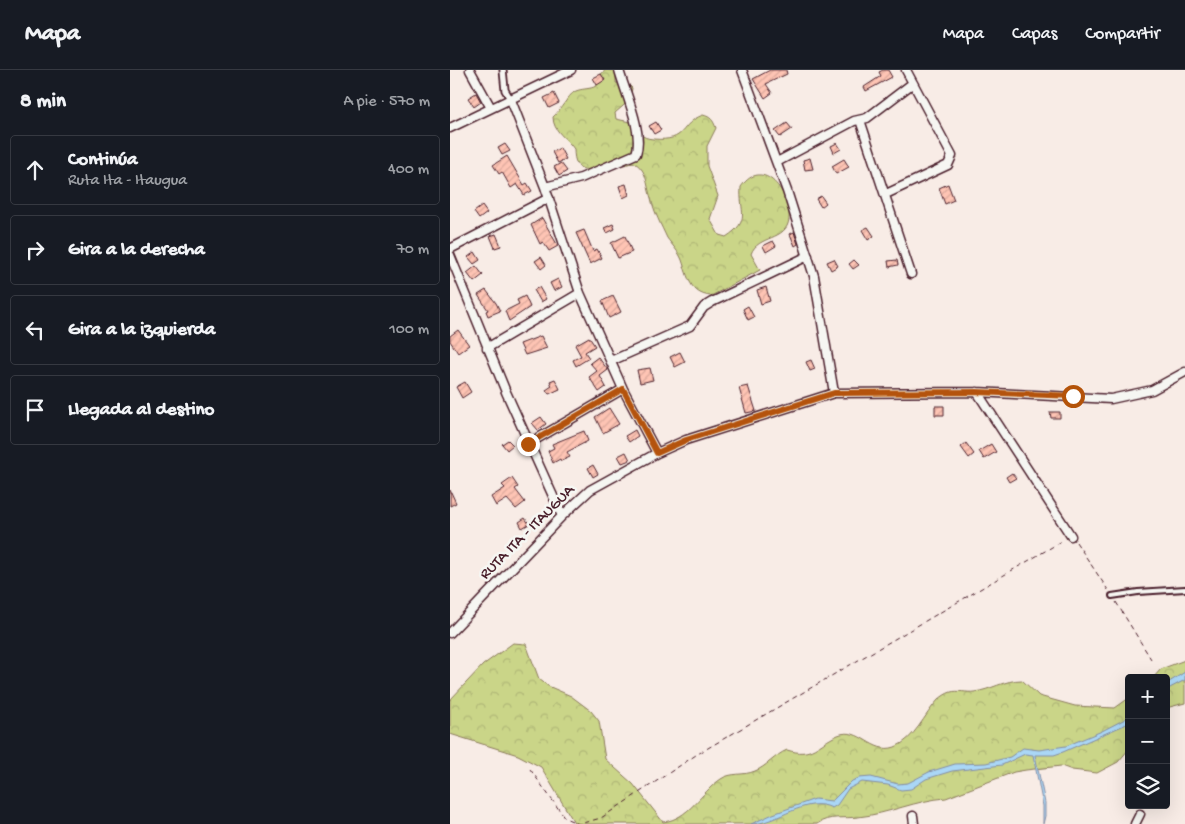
<!DOCTYPE html>
<html lang="es">
<meta charset="utf-8">
<style>
:root{--surface:#171b24;--page:#20242c;--text:#f1f3f6;--muted:#9ea1a6;--line:#363941}
body{margin:0;font-family:"Gochi Hand",sans-serif;background:var(--page);color:var(--text)}
.controls{position:absolute;right:15px;bottom:15px;display:grid;overflow:hidden;border-radius:5px;box-shadow:0 5px 20px #0002}
.controls button{width:45px;height:45px;display:grid;place-items:center;padding:0;border:0;border-bottom:1px solid var(--line);background:var(--surface);color:var(--text);font:25px sans-serif}
.stop{position:absolute;width:15px;height:15px;margin:-11px;border:4px solid #b45309;border-radius:50%;background:#fff}
.stop.end{background:#b45309;border-color:#fff;box-shadow:0 1px 5px #0008}
.list{margin:0;padding:0;list-style:none}
h2{display:flex;justify-content:space-between;align-items:center;height:65px;margin:0;padding:0 20px;font-size:21px}
h2 small{font-size:16px;font-weight:400;color:var(--muted)}
.list li{display:grid;grid-template-columns:32px 1fr auto;gap:15px;align-items:center;box-sizing:border-box;height:70px;margin:0 10px 10px;padding:0 10px;border:1px solid var(--line);border-radius:5px}
.list b{display:block;font-size:19px;white-space:nowrap}
.list p{margin:0;font-size:16px;white-space:nowrap;color:var(--muted)}
.list em{font-size:16px;font-style:normal;color:var(--muted)}
.icon{flex:none;width:28px;height:28px;fill:none;stroke:currentColor;stroke-width:2;stroke-linecap:round;stroke-linejoin:round}
.map{position:relative;flex:none;width:735px;height:754px;overflow:hidden}
header{display:flex;align-items:center;gap:30px;box-sizing:border-box;height:70px;padding:0 25px;background:var(--surface);border-bottom:1px solid var(--line)}
header strong{font-size:24px}
nav{display:flex;gap:28px;margin-inline-start:auto;font-size:18px}
main{display:flex}
aside{flex:1;background:var(--surface)}
.map>svg:first-child{display:block}
.forest{fill:url(#forest-crowns);stroke:#8a7a5a}
.water{fill:#aad7f6;stroke:#848da5}
.building{fill:url(#building-hatch);stroke:#4a1f2b}
.lines{fill:none;stroke-linecap:round;stroke-linejoin:round}
.service-casing{stroke:#4a1f2b;stroke-width:8}
.pedestrian-casing{stroke:#4a1f2b;stroke-width:9}
.minor-casing{stroke:#4a1f2b;stroke-width:11}
.path{stroke:#4a1f2b;stroke-width:1;stroke-dasharray:5 4;stroke-linecap:butt}
.service{stroke:#f6f6f2;stroke-width:4}
.pedestrian{stroke:#f6f6f2;stroke-width:5.5}
.minor{stroke:#f6f6f2;stroke-width:8}
.route{stroke:#b45309;stroke-width:6}
.labels{text-anchor:middle;dominant-baseline:central;stroke-width:5;stroke-linejoin:round;paint-order:stroke}
.street-label{font-size:16px;fill:#4a1f2b;stroke:#f6f6f2}
</style>
<header>
<strong>Mapa</strong>
<nav><a>Mapa</a><a>Capas</a><a>Compartir</a></nav>
</header>
<main>
<aside>
<h2>8 min<small>A pie · 570 m</small></h2>
<ul class="list">
<li><svg class="icon" aria-label="ahead" viewBox="0 0 24 24"><path d="M12 20V5M6 11l6-6 6 6"/></svg><div><b>Continúa</b><p>Ruta Ita - Itaugua</p></div><em>400 m</em></li>
<li><svg class="icon" aria-label="right" viewBox="0 0 24 24"><path d="M7 20v-9h11M14 6l5 5-5 5"/></svg><div><b>Gira a la derecha</b></div><em>70 m</em></li>
<li><svg class="icon" aria-label="left" viewBox="0 0 24 24"><path d="M17 20v-9H6M10 6l-5 5 5 5"/></svg><div><b>Gira a la izquierda</b></div><em>100 m</em></li>
<li><svg class="icon" aria-label="arrive" viewBox="0 0 24 24"><path d="M6 21V4h12l-3 4 3 4H6"/></svg><div><b>Llegada al destino</b></div></li>
</ul>
</aside>
<div class="map">
<svg width="735" height="754" viewBox="0 0 735 754">
<defs>
<pattern id="forest-crowns" width="20" height="18" patternUnits="userSpaceOnUse" patternTransform="scale(1.25)"><rect width="20" height="18" fill="#cad588"/><path d="M2 6a3 3 0 1 1 6 0M12 15a3 3 0 1 1 6 0" fill="none" stroke="#afb676"/></pattern>
<pattern id="building-hatch" width="6" height="6" patternUnits="userSpaceOnUse" patternTransform="scale(1.25)"><rect width="6" height="6" fill="#fec4b4"/><path d="M-1 1l2-2M0 6l6-6M5 7l2-2" fill="none" stroke="#dba89b"/></pattern>
</defs>
<rect width="100%" height="100%" fill="#f8ece6"/>
<filter id="ink" filterUnits="userSpaceOnUse"><feTurbulence type="fractalNoise" baseFrequency=".02" numOctaves="2"/><feDisplacementMap in="SourceGraphic" scale="10" xChannelSelector="R" yChannelSelector="G"/><feConvolveMatrix kernelMatrix="1 2 1 2 8 2 1 2 1" color-interpolation-filters="sRGB"/></filter>
<g filter="url(#ink)">
<path class="forest" d="M156,0l10,1v12l12,1 4,4 -2,12 -15,13 1,6 19,4c4,10 6,15 18,16 36,3 25,-15 50,-24 8,2 10,5 13,13l-9,18v20l11,30 -8,23 9,16 7,2c26,-17 13,-25 15,-50 22,-32 50,7 48,32 -2,22 -32,16 -38,35l9,16 -49,26c-21,-2 -23,-19 -29,-36 -3,-8 -10,-15 -15,-22 -6,-13 -13,-26 -16,-40 -5,-14 -3,-28 -18,-36 -7,4 -15,3 -23,4 -20,4 -36,10 -36,-17 -7,-11 -21,-17 -21,-32 6,-5 16,-22 21,-25 10,-6 27,1 27,-18z
M63,573l13,1 13,35 9,7 23,10 20,15 8,10 6,38 28,25 30,38c26,-3 37,-29 58,-43 10,-7 23,-3 34,-8 11,-4 20,-16 32,-21 26,8 30,-6 51,-15 22,-9 34,20 57,12 20,-8 29,-32 43,-47 3,-3 9,-7 13,-8 7,-2 16,1 23,0 17,-2 30,-12 48,-12l17,16 36,10 40,2 14,-10v51l-11,13 -21,11 -25,-3 -11,-4 -35,4 -12,2 -68,26c-29,2 -58,16 -88,19 -14,2 -29,-2 -41,7h-242l-34,-57 -23,-12 -68,-21v-34l33,-35z
M735,590v43l-19,5v-30h-13l8,-9z"/>
<path class="water" d="M735,602v8l-19,10v-6z
M679,647v6l-66,29 -9,3h-19l10,48v13l-2,8v-18l-10,-51 -8,-1 -23,11 -50,6 -26,8 -15,10 -10,1 -13,-5 -26,-3 -14,7 -11,16 -5,3c-26,-13 -55,16 -81,16l22,-10 42,-15 17,2 20,-20 7,-3 12,-1 27,7 10,-1 21,-11 26,-8 31,-1 24,-6 13,-9 16,2 27,-4 36,-15z"/>
<path class="building" d="M320,0h16l1,4 -21,10 6,9 -7,5 -12,-19z
M433,0h5l4,7 -26,14 -2,-4 17,-11 -2,-4z
M151,4l4,6 -8,5 -4,-7z
M26,23l5,9 -7,5 -6,-9z
M104,23l5,10 -10,5 -5,-10z
M206,52l5,8 -7,4 -5,-8z
M337,53l5,6 -12,8 -5,-6z
M387,73l4,6 -7,4 -3,-7z
M55,74l5,7 -8,4 -4,-7z
M110,78l6,11 -8,4 -6,-11z
M57,86l17,29 3,-2 5,8 -8,4 -7,-11 -6,4 -9,-16 -3,2 -6,-9z
M360,88l3,11 -8,1 -2,-10z
M394,89l5,8 -13,7 -4,-8z
M111,93l6,8 -8,5 -5,-9z
M176,114l3,11 -6,3 -4,-12z
M498,114l6,16 -9,4 -6,-16z
M371,126l5,7 -5,4 -5,-8z
M32,136l5,7 -8,6 -5,-7z
M92,148l16,28 -9,5 -6,-9 -3,2 -9,-19z
M163,154l2,5 -8,4 -3,-5z
M418,157l6,9 -6,4 -6,-10z
M134,160l9,21 4,-2 5,9 -12,6 -14,-31z
M344,162l4,12 -3,2 -5,-12z
M46,164l5,12 -6,2 -5,-12z
M175,166l7,16 -14,6 -7,-15z
M323,171l3,5 -10,6 -3,-6z
M25,182l5,8 -6,4 -6,-7z
M91,187l5,8 -5,4 -6,-8z
M384,189l4,7 -7,4 -4,-8z
M404,190l5,5 -6,4 -4,-5z
M447,190l1,5 -9,2 -1,-6z
M26,196l7,9 -9,7 -7,-9z
M108,209l4,8 -8,4 -4,-8z
M89,217l7,12 -5,3 -7,-12z
M316,217l4,14 -9,3 -4,-14z
M36,220l10,13 4,8 -12,5 -2,-5 2,-1 -10,-15z
M75,226l5,11 -21,14 -4,-10 14,-7 -2,-4z
M163,226l8,16 -12,6 -7,-17z
M298,236l6,11 -6,3 -5,-11z
M8,260l11,15 -11,8 -8,-12v-5z
M91,266l6,12 -22,7 -5,-11z
M139,267l6,9 -10,6 4,6 -13,8 -3,-6 8,-4 -6,-11z
M230,282l5,10 -10,5 -5,-10z
M148,287l10,13 -8,6 6,11 -7,5 -10,-15 8,-6 -7,-8z
M361,290l4,9 -5,2 -4,-9z
M200,298l3,12 -13,3 -3,-13z
M105,309l5,10 -11,5 -3,-4 6,-4 -2,-5z
M15,312l6,10 -9,6 -6,-11z
M298,316l8,25 -10,2 -7,-25z
M485,336h9v9h-9z
M159,338l10,16 -16,9 -8,-16z
M600,342h10v6h-9z
M91,347l5,7 -8,6 -6,-7z
M185,360l3,6 -9,6 -4,-6z
M134,361l4,10 -21,11 3,5 -9,4 -1,-2 -7,4 -5,-12 6,-3 -2,-4z
M58,370l5,5 -6,5 -5,-6z
M516,373l8,11 -5,4 -8,-11z
M541,374l5,8 -12,7 -5,-8z
M176,382l4,8 -8,3 -4,-7z
M143,395l5,9 -5,3 -5,-9z
M562,403l4,5 -7,4 -3,-5z
M62,408l6,9 -3,2 10,13 -9,7 -9,-10 -11,7 -5,-9 14,-9 -3,-3z
M0,420l6,13 -6,3z
M75,448l4,6 -7,4 -3,-6z"/>
<g class="lines">
<g class="service-casing">
<path id="service" d="M662,526l26,-4 47,-3"/>
</g>
<g class="pedestrian-casing">
<path id="pedestrian" d="M53,0l2,20 6,10"/>
</g>
<g class="minor-casing">
<path id="minor" d="M20,0l21,38
M292,0l45,121 27,85 20,117
M61,30l34,87 35,106 43,96 34,64
M410,50l51,154
M0,58l121,-58
M327,92l77,-41 13,-3 46,-35
M95,117l36,-9 55,-24c8,-21 -11,-62 -17,-84
M436,124l62,-29 4,-9 -46,-86
M0,179l99,-51
M0,185l56,137 56,124
M37,278l93,-55
M161,291l79,-35 14,-19 8,-5 96,-46
M527,322l94,144
M78,374l95,-55
M0,563l112,-117 28,-26 67,-37 29,-13 148,-47 143,-1 134,7 41,-9 33,-18
M463,746l1,8
M685,754l5,-10"/>
</g>
<path class="path" d="M626,472l32,48
M666,532l35,57
M80,699l35,49 14,6 22,-6 95,-63 368,-215"/>
<use href="#service" class="service"/>
<use href="#pedestrian" class="pedestrian"/>
<use href="#minor" class="minor"/>
</g>
</g>
<g class="lines" filter="url(#ink)">
<path class="route" d="M78,374l95,-55 34,64 29,-13 148,-47 143,-1 96,4"/>
</g>
<g class="labels">
<g class="street-label">
<text transform="translate(78 463) rotate(-45)">RUTA ITA - ITAUGUA</text>
</g>
</g>
</svg>
<div class="controls">
<button>+</button>
<button>−</button>
<button><svg class="icon" aria-label="layers" viewBox="0 0 24 24"><path d="M12 4l9 5-9 5-9-5zM3 14l9 5 9-5"/></svg></button>
</div>
<div class="stop" style="left:623px;top:326px"></div>
<div class="stop end" style="left:78px;top:374px"></div>
</div>
</main>
